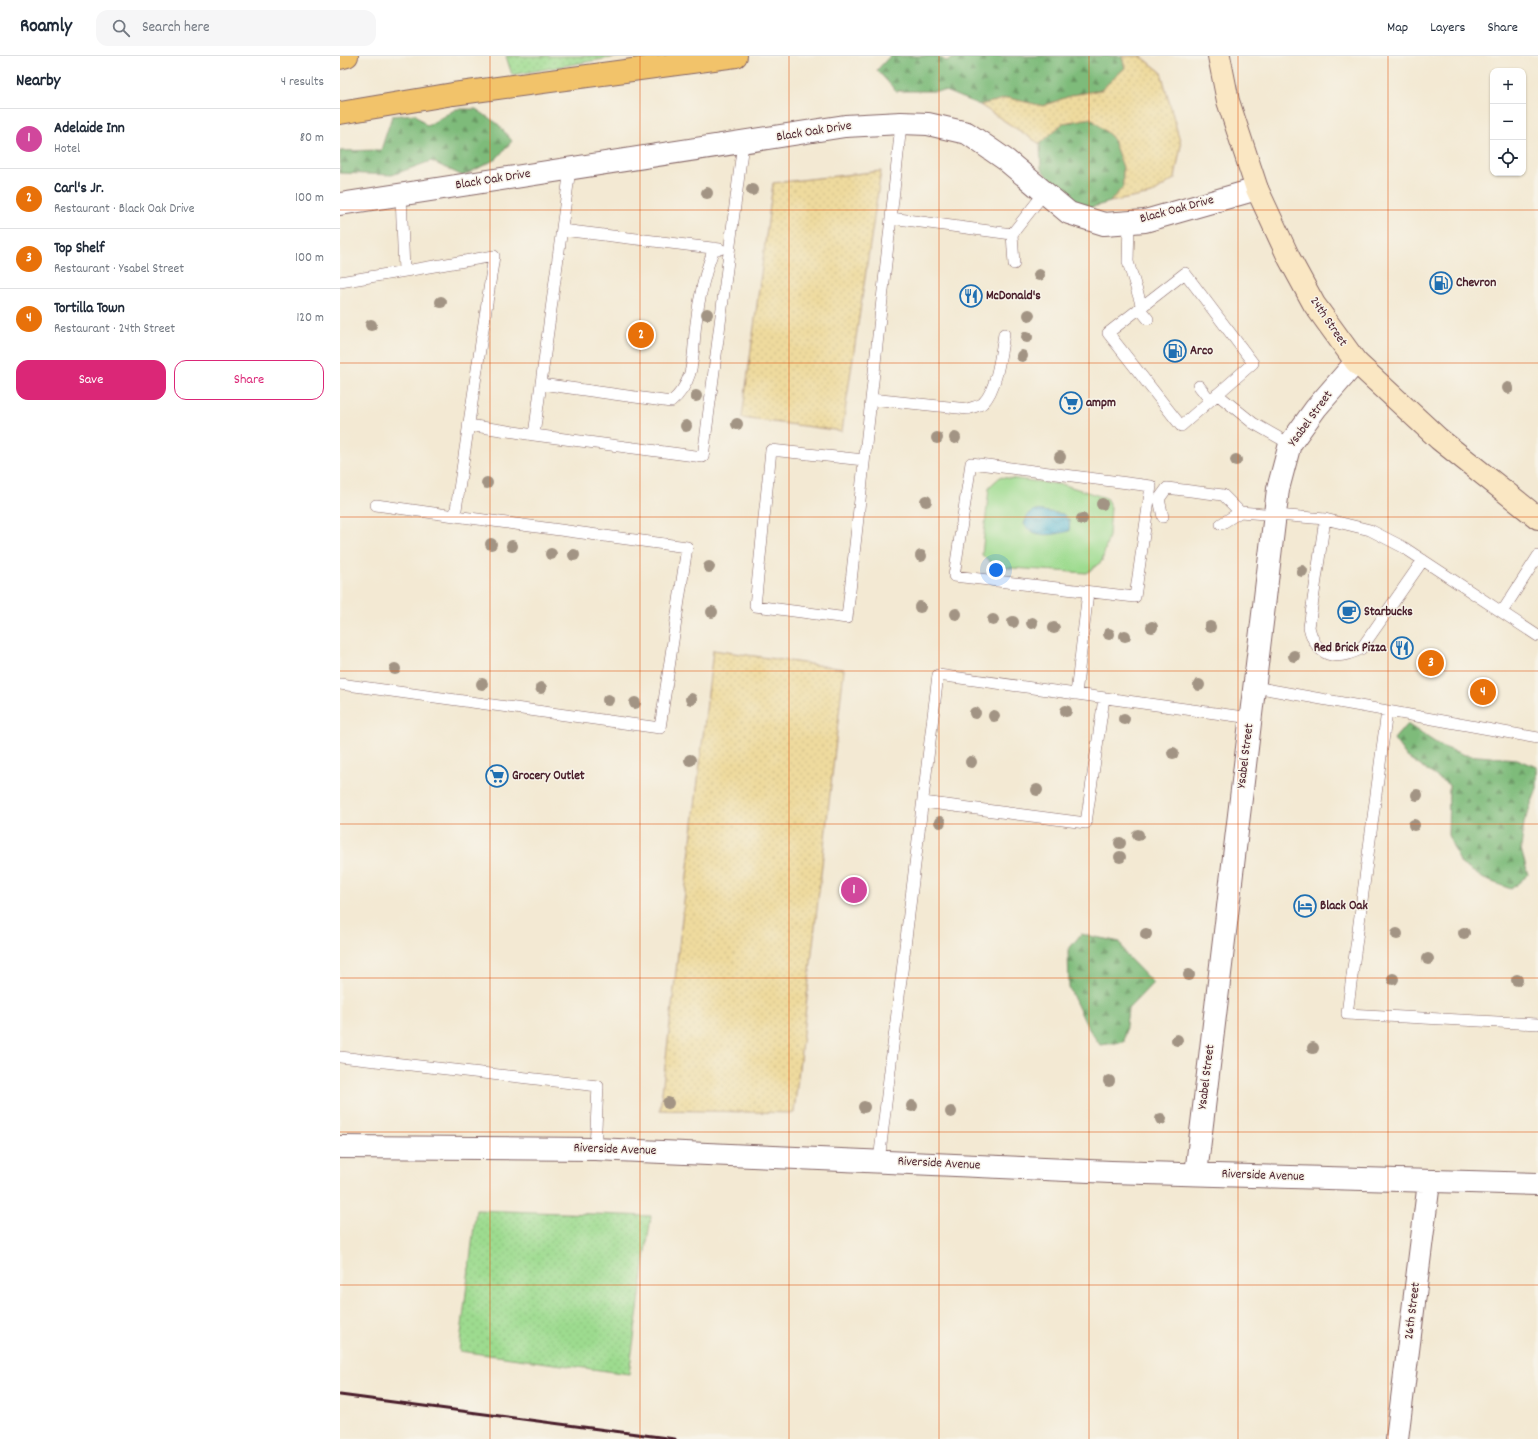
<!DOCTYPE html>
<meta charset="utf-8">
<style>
:root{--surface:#fff;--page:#f6f6f7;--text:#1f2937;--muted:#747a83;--line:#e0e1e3;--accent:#db2777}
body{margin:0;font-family:Dekko,sans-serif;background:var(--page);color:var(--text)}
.controls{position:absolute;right:12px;top:12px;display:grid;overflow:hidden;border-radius:8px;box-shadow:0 1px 3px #0004}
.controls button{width:36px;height:36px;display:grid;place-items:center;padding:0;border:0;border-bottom:1px solid var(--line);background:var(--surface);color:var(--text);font:20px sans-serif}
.you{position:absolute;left:656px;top:514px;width:14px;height:14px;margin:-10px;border:3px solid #fff;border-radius:50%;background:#1a73e8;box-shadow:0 0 0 6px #1a73e833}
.badge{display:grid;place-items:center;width:26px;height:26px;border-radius:50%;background:var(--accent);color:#fff;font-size:13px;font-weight:700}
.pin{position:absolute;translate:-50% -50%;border:2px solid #fff;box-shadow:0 1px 4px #0006}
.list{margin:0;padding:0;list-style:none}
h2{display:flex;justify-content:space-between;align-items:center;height:52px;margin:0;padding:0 16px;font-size:17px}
h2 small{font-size:13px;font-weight:400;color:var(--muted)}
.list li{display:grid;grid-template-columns:26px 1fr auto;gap:12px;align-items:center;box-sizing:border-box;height:60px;padding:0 16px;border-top:1px solid var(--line)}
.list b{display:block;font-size:15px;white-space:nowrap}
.list p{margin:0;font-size:13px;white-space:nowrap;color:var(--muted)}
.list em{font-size:13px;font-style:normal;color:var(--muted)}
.actions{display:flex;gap:8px;padding:12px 16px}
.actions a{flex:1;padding:9px 0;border:1px solid var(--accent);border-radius:12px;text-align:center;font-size:14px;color:var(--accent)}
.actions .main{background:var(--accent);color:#fff}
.icon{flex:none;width:22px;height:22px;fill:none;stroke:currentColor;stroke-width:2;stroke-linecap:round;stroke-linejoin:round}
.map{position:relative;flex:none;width:1198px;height:1383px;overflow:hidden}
header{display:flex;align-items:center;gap:24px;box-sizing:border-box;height:56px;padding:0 20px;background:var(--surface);border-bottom:1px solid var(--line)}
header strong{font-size:19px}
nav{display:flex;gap:22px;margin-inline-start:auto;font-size:14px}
.search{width:280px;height:36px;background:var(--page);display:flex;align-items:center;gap:10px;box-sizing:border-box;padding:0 14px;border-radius:12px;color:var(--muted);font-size:15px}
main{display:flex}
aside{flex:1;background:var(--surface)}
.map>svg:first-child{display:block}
.grass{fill:url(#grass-dots);stroke:#747d5d}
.forest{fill:url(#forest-firs);stroke:#646d52}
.sand{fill:url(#sand-dots);stroke:#9c7c64}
.park{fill:#9ddb8f;stroke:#747d5d}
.water{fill:url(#water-waves);stroke:#506b80}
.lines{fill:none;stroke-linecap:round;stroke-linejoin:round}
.lane-casing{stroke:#856666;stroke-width:12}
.street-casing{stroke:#856666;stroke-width:24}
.secondary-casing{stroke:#856666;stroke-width:24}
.highway-casing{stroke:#856666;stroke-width:24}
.lane{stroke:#fff;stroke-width:11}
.street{stroke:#fff;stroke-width:22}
.secondary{stroke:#fae7c3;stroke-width:22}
.highway{stroke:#f2c36a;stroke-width:22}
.rail{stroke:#4a1f2b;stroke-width:3}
.tree{fill:#a29484}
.grid{fill:none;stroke:#e0560e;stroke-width:1;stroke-opacity:0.55}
.labels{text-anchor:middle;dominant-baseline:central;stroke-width:3;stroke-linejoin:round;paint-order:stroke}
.street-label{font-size:13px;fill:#4a1f2b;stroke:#f7f3e8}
.poi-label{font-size:13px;font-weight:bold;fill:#4a1f2b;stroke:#f7f3e8;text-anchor:start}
</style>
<header>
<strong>Roamly</strong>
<div class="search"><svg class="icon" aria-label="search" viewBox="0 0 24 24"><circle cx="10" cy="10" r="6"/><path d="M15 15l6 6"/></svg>Search here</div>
<nav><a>Map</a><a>Layers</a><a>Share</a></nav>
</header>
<main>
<aside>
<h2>Nearby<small>4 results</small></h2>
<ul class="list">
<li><span class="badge" style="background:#d1479c">1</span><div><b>Adelaide Inn</b><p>Hotel</p></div><em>80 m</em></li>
<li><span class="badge" style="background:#e8710a">2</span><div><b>Carl's Jr.</b><p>Restaurant · Black Oak Drive</p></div><em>100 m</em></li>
<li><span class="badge" style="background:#e8710a">3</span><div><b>Top Shelf</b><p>Restaurant · Ysabel Street</p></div><em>100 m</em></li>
<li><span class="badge" style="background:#e8710a">4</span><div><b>Tortilla Town</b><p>Restaurant · 24th Street</p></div><em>120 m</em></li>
</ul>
<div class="actions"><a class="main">Save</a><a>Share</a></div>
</aside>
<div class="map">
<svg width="1198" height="1383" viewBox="0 0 1198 1383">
<defs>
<pattern id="grass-dots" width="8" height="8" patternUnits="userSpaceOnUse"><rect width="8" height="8" fill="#9ddb8f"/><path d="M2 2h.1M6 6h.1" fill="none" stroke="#89bc7c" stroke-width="1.8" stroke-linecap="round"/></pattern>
<pattern id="forest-firs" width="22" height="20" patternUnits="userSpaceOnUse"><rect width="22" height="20" fill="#7ebb7a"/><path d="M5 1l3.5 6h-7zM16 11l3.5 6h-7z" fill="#699764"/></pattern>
<pattern id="sand-dots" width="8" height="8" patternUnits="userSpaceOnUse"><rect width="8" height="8" fill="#eeda9e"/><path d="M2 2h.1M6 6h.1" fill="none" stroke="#cebb88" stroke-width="1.8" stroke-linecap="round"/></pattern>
<pattern id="water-waves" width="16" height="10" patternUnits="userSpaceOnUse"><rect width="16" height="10" fill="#55b7d4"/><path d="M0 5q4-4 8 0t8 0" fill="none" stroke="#4894ac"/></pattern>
</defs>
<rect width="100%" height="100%" fill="#f7f3e8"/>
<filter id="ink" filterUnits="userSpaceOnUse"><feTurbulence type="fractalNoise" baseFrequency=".025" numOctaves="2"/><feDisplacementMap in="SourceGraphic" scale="8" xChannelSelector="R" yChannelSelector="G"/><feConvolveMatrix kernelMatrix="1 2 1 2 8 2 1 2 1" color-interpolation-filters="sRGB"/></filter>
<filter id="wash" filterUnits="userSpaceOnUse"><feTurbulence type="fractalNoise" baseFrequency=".012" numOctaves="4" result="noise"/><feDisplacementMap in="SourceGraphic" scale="16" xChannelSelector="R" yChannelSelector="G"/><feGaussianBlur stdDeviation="0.9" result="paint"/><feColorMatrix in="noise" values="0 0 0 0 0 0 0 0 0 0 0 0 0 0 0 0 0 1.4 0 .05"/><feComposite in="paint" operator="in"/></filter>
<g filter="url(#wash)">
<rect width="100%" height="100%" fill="#f3e9d3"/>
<path class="grass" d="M166,0h115l-109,19z
M136,1154l175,6 -22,158 -170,-23z"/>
<path class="forest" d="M550,0h47l9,5c10,-5 28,-5 40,-2l3,-3h133l3,12 -24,22 -28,5 -30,11 -35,-8 -28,7 -35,-14h-49l-19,-21z
M116,53h20l22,15 14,17 -16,18 -33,17 -32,-15 -39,14 -52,-2v-22l41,-1 11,-34 23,-2 12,12z
M751,62l21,19 11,30v20l-13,15 -24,7 -16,-7 -29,-33 -1,-25 23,-21z
M1067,668l34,22 24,9 52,4 20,8v22l-13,34 -3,26 7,26 -17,14 -27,-10 -23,-15 -13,-29 1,-50 -42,-28 -13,-18z
M741,878l39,8 6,13 27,28 -25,26 -4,33 -24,3 -13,-19 -18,-38 -1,-38z"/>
<path class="sand" d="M782,0h19l20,16 20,73 -6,33 -23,16 -42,8 13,-15v-20l-11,-30 -21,-19 -28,5 -23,21 -60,-39 28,-7 35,8 30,-11 28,-5 24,-22z
M541,115l-39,260 -100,-13 31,-235z
M373,594l131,19 -50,444 -134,-3z"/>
<path class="park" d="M660,421l65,8 41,13 5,9 -2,29 -7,25 -15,12 -90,-6 -15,-12 7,-68z"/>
<path class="water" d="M695,454l28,4 7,7 -1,10c-15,4 -35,8 -45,-7l4,-10z"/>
</g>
<g filter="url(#ink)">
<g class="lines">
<g class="lane-casing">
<path id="lane" d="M230,113l-36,266 169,22 40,-314
M61,139l3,76
M551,162l121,16 33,-42
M789,166l-1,40 14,45
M222,174l158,19
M672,178l2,30
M845,217l68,90 -72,63 -73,-93z
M0,226l154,-26 -39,260 232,31 -27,181 -320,-44
M799,252l9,11
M201,328l130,18c26,-22 21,-49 25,-79 3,-26 9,-51 18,-75
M859,330l11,14
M877,338l36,29 37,21
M531,343l97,10c4,-2 12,-3 15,-6 14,-13 18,-51 21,-69
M128,369l66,10
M524,404l-93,-10 -16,156 92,12 51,-464 3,-31
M631,407l180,23 -16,111 -181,-21z
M819,443l8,-11 56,7 17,17 85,7 45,11 33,17 135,89
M819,443l4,18
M36,449l79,11
M985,463l-16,108c7,30 26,35 52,22l62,-89
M881,468l19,-12
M1162,556l36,-56
M915,631l283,51
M736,638l12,-102
M1047,655l-40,303 191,10
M583,746l163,21 18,-125
M0,1001l258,29 -3,63
M539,1105l59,-486 313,43"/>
</g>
<g class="street-casing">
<path id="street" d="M0,148l505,-78 56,-3 27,1 39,9 39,27 63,53 35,11 41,-3 112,-32
M0,1091l255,2 516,23 427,12
M856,1118l82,-685 12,-45 26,-36 40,-46
M1057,1383l32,-257"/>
</g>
<g class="secondary-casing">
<path id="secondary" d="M879,0l9,45 29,88 32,69 25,46 42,58 83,77 99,79"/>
</g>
<g class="highway-casing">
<path id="highway" d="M0,2l7,-2
M0,57l113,-19 283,-38"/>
</g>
<use href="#lane" class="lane"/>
<use href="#street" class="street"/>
<use href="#secondary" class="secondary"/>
<use href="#highway" class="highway"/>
<path class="rail" d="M0,1339l335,44"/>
</g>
<g class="tree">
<circle cx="412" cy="134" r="6"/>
<circle cx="367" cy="137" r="6"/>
<circle cx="699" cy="219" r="6"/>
<circle cx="101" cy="246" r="6"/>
<circle cx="367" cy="258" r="6"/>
<circle cx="689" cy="259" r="6"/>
<circle cx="31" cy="269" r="6"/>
<circle cx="687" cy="281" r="6"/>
<circle cx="682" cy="300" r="6"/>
<circle cx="1168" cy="332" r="6"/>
<circle cx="356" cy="340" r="6"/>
<circle cx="397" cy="368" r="6"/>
<circle cx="346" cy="370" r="6"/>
<circle cx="597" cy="382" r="6"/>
<circle cx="615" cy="382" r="6"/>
<circle cx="720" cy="401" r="6"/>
<circle cx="896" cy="404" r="6"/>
<circle cx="147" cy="427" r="6"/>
<circle cx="586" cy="445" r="6"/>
<circle cx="762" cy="448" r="6"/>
<circle cx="742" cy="463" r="6"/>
<circle cx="151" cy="488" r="6"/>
<circle cx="172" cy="490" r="6"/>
<circle cx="211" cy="498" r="6"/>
<circle cx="234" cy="499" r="6"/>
<circle cx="581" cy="500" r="6"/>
<circle cx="369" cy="511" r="6"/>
<circle cx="962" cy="515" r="6"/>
<circle cx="580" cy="551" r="6"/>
<circle cx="372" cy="556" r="6"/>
<circle cx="616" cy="558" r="6"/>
<circle cx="653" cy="564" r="6"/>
<circle cx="673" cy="566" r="6"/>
<circle cx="692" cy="567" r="6"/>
<circle cx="812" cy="571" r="6"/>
<circle cx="870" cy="571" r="6"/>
<circle cx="714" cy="572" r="6"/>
<circle cx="769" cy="578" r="6"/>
<circle cx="785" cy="580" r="6"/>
<circle cx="954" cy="600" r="6"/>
<circle cx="55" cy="613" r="6"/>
<circle cx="142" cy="628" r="6"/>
<circle cx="859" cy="629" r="6"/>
<circle cx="201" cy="632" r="6"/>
<circle cx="351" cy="643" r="6"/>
<circle cx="268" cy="644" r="6"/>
<circle cx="295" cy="647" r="6"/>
<circle cx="726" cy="655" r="6"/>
<circle cx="635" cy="657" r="6"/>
<circle cx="654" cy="660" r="6"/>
<circle cx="784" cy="663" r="6"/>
<circle cx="833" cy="697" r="6"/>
<circle cx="350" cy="704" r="6"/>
<circle cx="631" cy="706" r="6"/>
<circle cx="697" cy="734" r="6"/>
<circle cx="1077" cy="739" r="6"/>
<circle cx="600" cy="766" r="6"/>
<circle cx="1074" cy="769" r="6"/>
<circle cx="798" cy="779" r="6"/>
<circle cx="780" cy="787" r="6"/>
<circle cx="780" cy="801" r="6"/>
<circle cx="1124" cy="877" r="6"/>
<circle cx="806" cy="878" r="6"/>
<circle cx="1057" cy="878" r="6"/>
<circle cx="1088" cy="903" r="6"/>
<circle cx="849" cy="919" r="6"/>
<circle cx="1053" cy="923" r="6"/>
<circle cx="1177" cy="924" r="6"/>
<circle cx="837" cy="984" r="6"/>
<circle cx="973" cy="992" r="6"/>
<circle cx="769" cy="1025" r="6"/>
<circle cx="328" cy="1047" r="6"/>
<circle cx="572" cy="1050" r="6"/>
<circle cx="524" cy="1051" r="6"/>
<circle cx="611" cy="1056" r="6"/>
<circle cx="821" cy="1063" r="6"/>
</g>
</g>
<path class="grid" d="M150,0v1383M300,0v1383M449,0v1383M599,0v1383M749,0v1383M898,0v1383M1048,0v1383M0,154h1198M0,307h1198M0,461h1198M0,615h1198M0,768h1198M0,922h1198M0,1076h1198M0,1229h1198"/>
<defs>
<g id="fuel-ring" transform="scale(1.15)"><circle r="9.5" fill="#f7f3e8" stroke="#1f6fb2" stroke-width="1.5"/><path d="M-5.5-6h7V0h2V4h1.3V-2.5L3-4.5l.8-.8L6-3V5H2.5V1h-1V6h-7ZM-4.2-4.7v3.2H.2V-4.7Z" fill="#1f6fb2"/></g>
<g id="restaurant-ring" transform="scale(1.15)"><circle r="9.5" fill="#f7f3e8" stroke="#1f6fb2" stroke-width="1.5"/><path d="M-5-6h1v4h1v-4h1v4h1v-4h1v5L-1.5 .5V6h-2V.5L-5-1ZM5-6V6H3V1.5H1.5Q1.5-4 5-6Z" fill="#1f6fb2"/></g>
<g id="supermarket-ring" transform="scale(1.15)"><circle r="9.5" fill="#f7f3e8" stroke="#1f6fb2" stroke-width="1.5"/><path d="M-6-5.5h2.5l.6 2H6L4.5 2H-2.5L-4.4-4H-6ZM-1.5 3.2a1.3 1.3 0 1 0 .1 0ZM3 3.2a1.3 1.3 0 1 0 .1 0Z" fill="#1f6fb2"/></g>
<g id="cafe-ring" transform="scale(1.15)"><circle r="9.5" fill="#f7f3e8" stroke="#1f6fb2" stroke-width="1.5"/><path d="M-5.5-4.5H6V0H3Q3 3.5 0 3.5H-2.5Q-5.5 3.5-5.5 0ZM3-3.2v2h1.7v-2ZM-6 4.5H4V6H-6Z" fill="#1f6fb2"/></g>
<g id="hotel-ring" transform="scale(1.15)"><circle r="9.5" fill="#f7f3e8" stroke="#1f6fb2" stroke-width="1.5"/><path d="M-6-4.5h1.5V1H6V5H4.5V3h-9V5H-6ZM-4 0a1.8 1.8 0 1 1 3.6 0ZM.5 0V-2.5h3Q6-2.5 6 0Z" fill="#1f6fb2"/></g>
</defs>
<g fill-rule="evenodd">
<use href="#fuel-ring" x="1101" y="227"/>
<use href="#restaurant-ring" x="631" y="240"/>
<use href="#fuel-ring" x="835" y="295"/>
<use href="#supermarket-ring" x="731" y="347"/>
<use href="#cafe-ring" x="1009" y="556"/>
<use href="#restaurant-ring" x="1062" y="592"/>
<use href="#supermarket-ring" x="157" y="720"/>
<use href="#hotel-ring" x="965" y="850"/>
</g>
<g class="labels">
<g class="street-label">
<text transform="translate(474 76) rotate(-9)">Black Oak Drive</text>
<text transform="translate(153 124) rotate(-9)">Black Oak Drive</text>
<text transform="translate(837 154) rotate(-15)">Black Oak Drive</text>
<text transform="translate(988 266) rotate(56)">24th Street</text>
<text transform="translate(971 363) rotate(-54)">Ysabel Street</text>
<text transform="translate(906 700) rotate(-83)">Ysabel Street</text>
<text transform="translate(867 1021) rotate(-83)">Ysabel Street</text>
<text transform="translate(275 1094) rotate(2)">Riverside Avenue</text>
<text transform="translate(599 1108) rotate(3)">Riverside Avenue</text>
<text transform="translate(923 1120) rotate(2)">Riverside Avenue</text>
<text transform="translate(1073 1255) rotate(-83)">26th Street</text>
</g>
<g class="poi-label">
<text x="1116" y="227">Chevron</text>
<text x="646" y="240">McDonald's</text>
<text x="850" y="295">Arco</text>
<text x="746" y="347">ampm</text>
<text x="1024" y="556">Starbucks</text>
<text x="1046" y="592" text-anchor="end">Red Brick Pizza</text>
<text x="172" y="720">Grocery Outlet</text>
<text x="980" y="850">Black Oak</text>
</g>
</g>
</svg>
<div class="controls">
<button>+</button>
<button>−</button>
<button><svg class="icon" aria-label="locate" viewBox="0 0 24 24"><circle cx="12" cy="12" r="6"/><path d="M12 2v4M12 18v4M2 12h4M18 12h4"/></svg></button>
</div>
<div class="you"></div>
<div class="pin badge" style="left:514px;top:834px;background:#d1479c">1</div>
<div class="pin badge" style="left:301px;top:279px;background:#e8710a">2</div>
<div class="pin badge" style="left:1091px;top:607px;background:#e8710a">3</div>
<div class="pin badge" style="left:1143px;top:636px;background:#e8710a">4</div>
</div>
</main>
